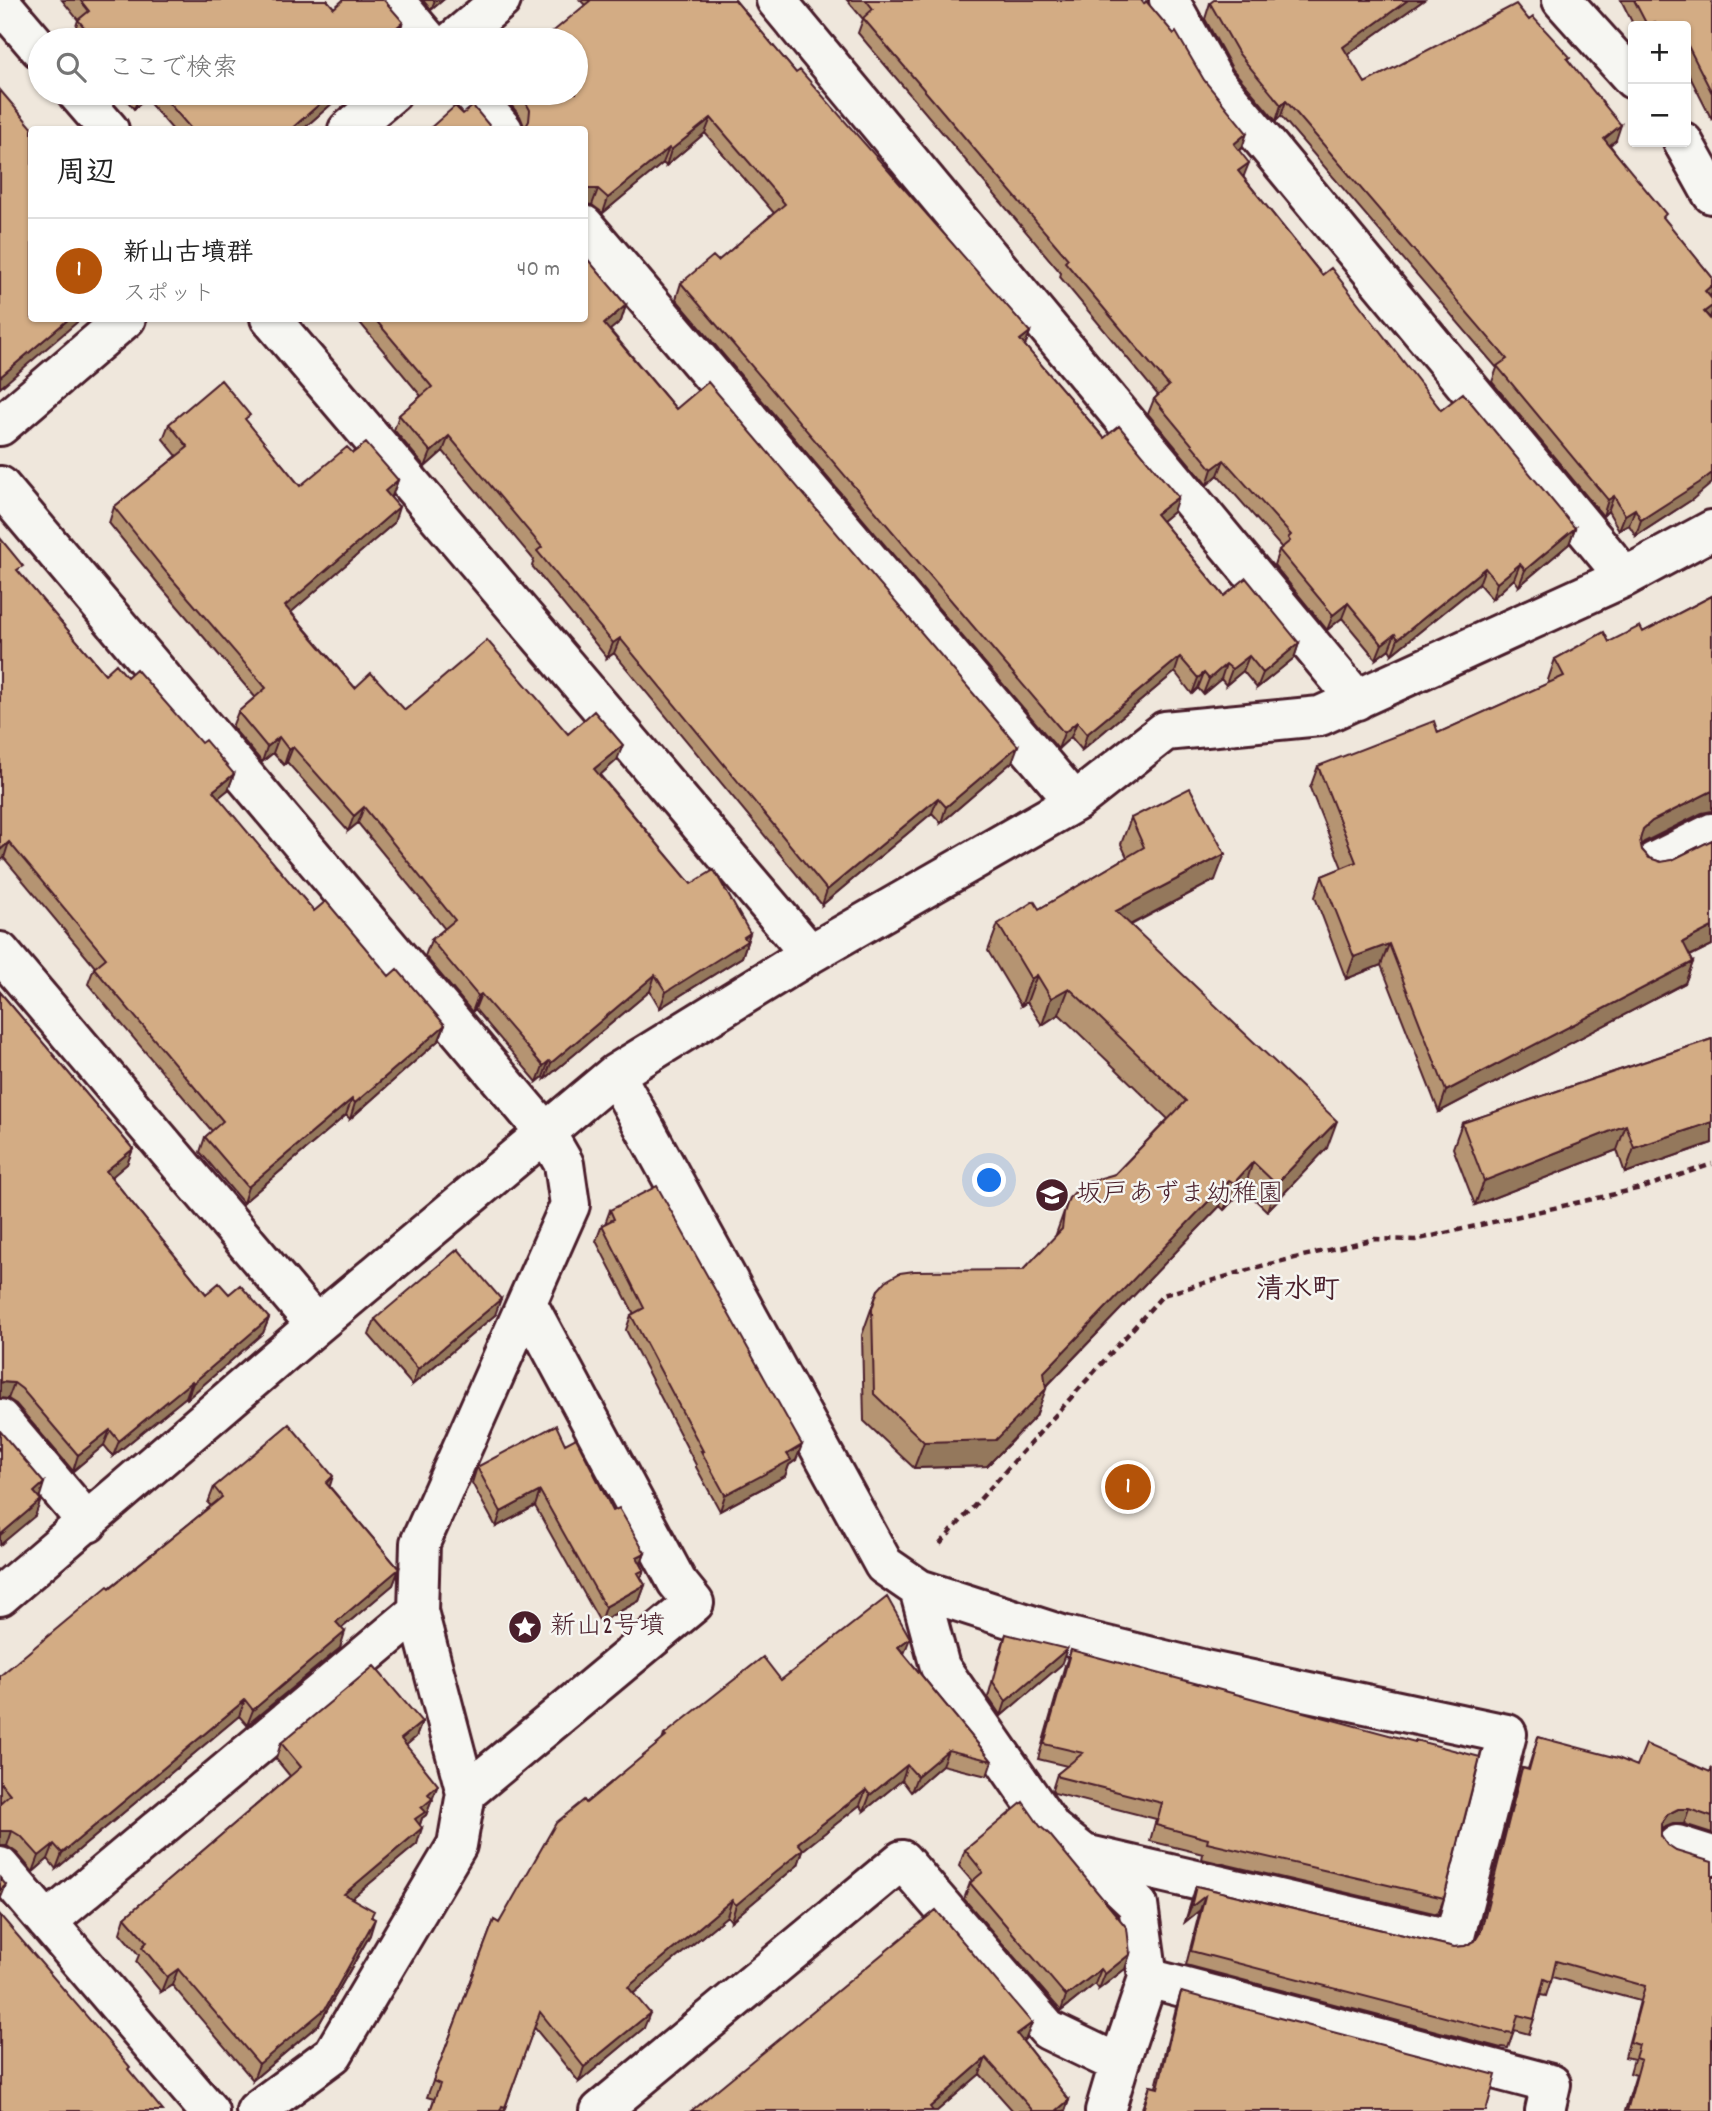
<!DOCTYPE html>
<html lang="ja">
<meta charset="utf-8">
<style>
:root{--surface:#fff;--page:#f6f6f6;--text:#222;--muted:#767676;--line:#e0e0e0;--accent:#b45309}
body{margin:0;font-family:Dekko,"Klee One",sans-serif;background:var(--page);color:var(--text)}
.controls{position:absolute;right:21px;top:21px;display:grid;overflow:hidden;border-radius:7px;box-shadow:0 2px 5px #0004}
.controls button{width:63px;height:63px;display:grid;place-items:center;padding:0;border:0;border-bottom:2px solid var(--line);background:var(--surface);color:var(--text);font:35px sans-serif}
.you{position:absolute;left:990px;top:1181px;width:24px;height:24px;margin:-18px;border:5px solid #fff;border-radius:50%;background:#1a73e8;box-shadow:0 0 0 10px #1a73e833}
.badge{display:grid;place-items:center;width:46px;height:46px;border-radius:50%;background:var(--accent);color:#fff;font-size:23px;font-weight:700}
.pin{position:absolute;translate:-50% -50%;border:4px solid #fff;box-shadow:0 2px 7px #0006}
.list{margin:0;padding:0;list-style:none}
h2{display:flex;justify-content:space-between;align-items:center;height:91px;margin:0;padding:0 28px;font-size:30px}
h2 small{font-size:23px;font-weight:400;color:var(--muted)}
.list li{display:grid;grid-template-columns:46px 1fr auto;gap:21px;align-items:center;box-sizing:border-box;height:105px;padding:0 28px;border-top:2px solid var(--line)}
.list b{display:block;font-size:26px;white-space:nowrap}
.list p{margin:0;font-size:23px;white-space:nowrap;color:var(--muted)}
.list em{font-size:23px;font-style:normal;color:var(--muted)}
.icon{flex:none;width:38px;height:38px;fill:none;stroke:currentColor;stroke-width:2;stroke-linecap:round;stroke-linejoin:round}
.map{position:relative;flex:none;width:1712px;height:2111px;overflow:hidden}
.search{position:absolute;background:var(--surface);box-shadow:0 2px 5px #0004;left:28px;top:28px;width:560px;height:77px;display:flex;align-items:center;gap:18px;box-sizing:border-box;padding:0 24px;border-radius:38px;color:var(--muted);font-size:26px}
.panel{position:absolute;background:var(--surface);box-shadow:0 2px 5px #0004;left:28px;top:126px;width:560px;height:196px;border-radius:7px}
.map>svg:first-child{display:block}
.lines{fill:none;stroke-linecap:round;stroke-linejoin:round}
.minor-casing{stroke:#4a1f2b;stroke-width:44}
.path{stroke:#4a1f2b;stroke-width:4.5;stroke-dasharray:7 5;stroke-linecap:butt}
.minor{stroke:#f6f6f2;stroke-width:38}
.wall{fill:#b59472;stroke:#4a1f2b;stroke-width:2}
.shaded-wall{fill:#94785c;stroke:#4a1f2b;stroke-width:2}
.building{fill:#d3ac84;stroke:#4a1f2b;stroke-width:2}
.labels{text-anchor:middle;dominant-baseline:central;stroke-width:5;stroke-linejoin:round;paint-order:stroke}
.poi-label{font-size:26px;fill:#4a1f2b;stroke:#f6f6f2;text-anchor:start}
.neighbourhood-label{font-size:28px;font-weight:bold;fill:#4a1f2b;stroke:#f6f6f2}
</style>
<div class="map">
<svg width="1712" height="2111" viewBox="0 0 1712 2111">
<rect width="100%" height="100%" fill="#efe7dc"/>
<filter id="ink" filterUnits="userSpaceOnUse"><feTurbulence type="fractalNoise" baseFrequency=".0143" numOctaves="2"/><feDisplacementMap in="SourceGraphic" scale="14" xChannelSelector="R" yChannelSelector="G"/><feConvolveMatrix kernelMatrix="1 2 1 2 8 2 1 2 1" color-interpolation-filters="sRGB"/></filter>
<g filter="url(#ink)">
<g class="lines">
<g class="minor-casing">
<path id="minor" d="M394,0l34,40
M776,0l581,700
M1169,0l46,82 410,495
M1562,0l71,79
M0,2l40,47
M454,40l47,-40
M77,93l32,37
M472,93l31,37
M348,130l44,-37
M1683,142l29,52
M584,225l491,577
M270,318l540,636
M0,426l126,-108
M0,486l546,647 18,31 6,41 -150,338 -2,68 48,182 -9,52 -124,209 -77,57
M1654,862l58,-29
M0,952l316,373
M615,1074l269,491 35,24 143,46 143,35 302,64 -53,206 -370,-86 -32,-25 -112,-162 -21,-78
M0,1419l88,104
M0,1596l316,-271 299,-251 195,-120 265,-152 90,-71 155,-15 305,-139 87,-47
M466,1793l228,-190 -17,-21 -150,-279
M1677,1845l35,11
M1086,1856l52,49 10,73 -29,86 -14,47
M0,1867l209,244
M47,1922l371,-311
M1148,1978l403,106 -6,27
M600,2111l302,-251 146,170 71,34"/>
</g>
<path class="path" d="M940,1544l223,-249 102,-30 110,-26 40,1 230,-53 67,-23"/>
<use href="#minor" class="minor"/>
</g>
<path class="wall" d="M62,0h265l7,8 63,30 -3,2h-317l-4,-4 5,-16z
M423,0h20l-12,10z
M580,0h155l61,73 234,259 -5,14 79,92 69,74 -11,9 62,75 75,47 -5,15 -37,30 -14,-17 -17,14 -5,-6 -18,15 -5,-6 -6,6 -17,-22 -93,78 -11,-13 -13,12 -382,-450 5,-16 37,-22 56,-48 -69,-80 -39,33 -3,-3 -60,50 -11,-8 -8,-1v-74l-60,-1v-3l-4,-10 -19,-23h75l9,-88z
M847,0h294l101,148 -3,2 5,28 78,97 119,135 134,118 -6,16 -50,42 -5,-7 -22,20 -13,-15 -87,70 -3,-5 -13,10 -34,-41 -15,12 -53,-65 5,-15 3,-2 -64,-73 -11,10 -59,-71 6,-15 4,-4 -98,-118 1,-4 -203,-240 5,-14z
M1424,0l-77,55 18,28 164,-63 40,41 47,79 -6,5 54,74 48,58v16l-2,4 2,2v13l-2,6 -17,181 -57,37 -7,-11 -10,5 -11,-19 -5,5 -111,-134 5,-14 -216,-252 -5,5 -43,-51 -28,-51 5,-16z
M1621,0h91v120l-26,-51v-43h-52z
M121,93h223l-42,37h-129l-27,-31 -12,10z
M626,305l-5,16 -11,9 66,79 336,353 -71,61 -9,-10 -110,92 -208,-252 -7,5 -75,-92 2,-6 -91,-109 -18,16 -31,-37 5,-15 22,-19 -65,-78h228z
M247,422l53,64 53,-33 45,27 -6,16 -1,1 3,26 -103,89 64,76 50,22 163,24 49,26 -17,15 91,109 59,49 -8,24 -82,51 -10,-17 -105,88 -2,-2 -6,5 -62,-73 -3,3 -47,-56 6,-16 14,-11 -87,-106 -10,8 -61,-69 -3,3 -11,-12 -11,9 -30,-35 6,-15 17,-15 -94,-110 -52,-64 5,-16 63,-51 -14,-17 6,-15z
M20,574l85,100 22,3 107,97 -6,16 -10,8 96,113 131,114 -6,15 -89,79 -4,-4 -103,88 -43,-51 5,-15 7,-6 -124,-147 6,-16 1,-1 -91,-109z
M1712,596v215l-10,2 -58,29 -3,3 1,5 7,8 12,4 11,-2 40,-20v105l-22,11 3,6 -8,21 -246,129 -58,-147 -35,14 -31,-82 7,-21 20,-8 -32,-80 8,-22 120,-33 111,-50 -1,-3 7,-21 88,-27z
M1131,818l84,62 -84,45 196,223 -60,63 -23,-22 -20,21 -4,-4 -175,182 -9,28 -49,50 -73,2 -50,-47 -2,-86 16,-45 145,-20 32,-33 14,-39 46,-24 53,-55 -109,-105 -17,11 -15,-23 -6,4 -33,-55 10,-27 41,-15 88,-52 -6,-13z
M0,992l133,157 -6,15 -16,13 95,117h23l40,24 -6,15 -76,66 -1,-2 -73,59 -9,-11 -31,26 -57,-67 -8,-5 -8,-1z
M1712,1039v104l-87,30 -8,-23 -142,55 -22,-57 9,-25z
M610,1210l186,250 -7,5 -4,11 -65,35 -24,-44v-2l-70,-135 5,-15 3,-1 -38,-73 6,-16 3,-1z
M495,1315l-83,70 -43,-50 6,-16z
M565,1444l48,67 32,42 -4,10 3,7 -3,8 4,7 -6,16 -39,21 -65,-116 -39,21 -24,-44 5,-16z
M214,1487h116l69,82 -6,16 -51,43 -2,20 -93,77 -8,-9 -183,153 -8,-10 -15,13 -16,-19 -10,-7h-7v-170l211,-170 -3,-3z
M1006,1634l55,31 -60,51 -13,-19 13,-48z
M1071,1650l373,248 -6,16 -236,-55 1,-5 -53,-13 6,-22 -102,-26 -2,-3 5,-16 10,-8 -29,-7 27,-94z
M904,1654l88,107 -5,15 -45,-11 -31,27 -9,-12 -38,31 -4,-6 -57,45 -5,15 -67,56 -4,-5 -93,77 10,35 -65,54 -45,-55 -30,84h-74l4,-12 -7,-2 67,-177 5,3 87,-120 76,-62 2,-6 117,-55z
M422,1722l-6,15 -10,8 27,55 -2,2 -5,13 -4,3 -2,7 -3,19 -65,54 20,19 -2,18 -51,89 -66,56 -81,-95 -11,7 -25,-30 3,-7 -19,-22 5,-16 165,-141 -14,-17 5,-16z
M1538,1737l99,29 73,6 2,-4v65l-28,-9h-11l-10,4 -2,3v5l51,275h-87l11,-36 -6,-2 4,-14 -9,-2 15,-56 -88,-24 -6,19 -6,-1 -6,24 -5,15 -15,-4 -6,18 -6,-1 -1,1 -315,-83 14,-55 -15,12 11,-36 258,61 11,-1 10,-5 3,-6 39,-152 5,-15 6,1z
M965,1850l165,104 -5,15 -26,20 -4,-5 -34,27 -97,-112 6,-16 2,-2 -13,-15z
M1181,1992l305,119h-345l9,-25 6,1 20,-79z
M1026,2038l-3,3 46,59 -4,11h-52l-33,-37 -43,37h-246z"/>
<path class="shaded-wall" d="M435,0h8l-12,10z
M1408,0h16l-87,62 6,-15z
M403,22l-6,16 -3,2h-7l2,-6z
M141,93h7l-2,6 -12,10z
M332,93h12l-42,37h-12z
M1286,101l-5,15 -5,5 5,-16z
M711,118l-6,15 -39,33 5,-16z
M1621,125l-5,15 -17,14 5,-15z
M1247,133l-5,15 -14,11 6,-15z
M669,148l-6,15 -60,50 5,-15z
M1249,163l-6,15 -5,-7z
M586,188l12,1 -6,16 -8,-1v-15z
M1712,285v8l-2,4 -5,-6z
M626,305l-5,16 -22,18 5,-15z
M1712,306v6l-2,6 -6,-6z
M70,318h12l-82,70v-11z
M1030,332l-6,16 -4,-8z
M449,436l-6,15 -18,16 6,-15z
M1224,460l-6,15 -11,10 5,-16z
M1712,473v10l-19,16 -57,37 5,-16z
M398,480l-6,16 -12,11 5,-16z
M1614,496l-6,15 -5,5 5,-16z
M1178,497l-5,15 -22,18 5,-16z
M399,507l-5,16 -114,99 5,-16z
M1635,509l-6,16 -10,5 6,-15z
M1575,528l-6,16 -50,42 6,-16z
M1520,564l-6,15 -22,20 5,-16z
M1485,568l-6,16 -87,70 6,-15z
M1348,603l-6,15 -15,12 6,-15z
M1395,634l-6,15 -13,10 6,-15z
M620,638l-6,15 -7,5 6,-15z
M1299,643l-5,15 -37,30 6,-15z
M1249,656l-6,15 -17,14 6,-16z
M1180,657l-5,15 -93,78 5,-16z
M1226,664l-5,15 -18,15 6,-15z
M1204,673l-6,15 -6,6 6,-16z
M1077,722l-6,15 -13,12 6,-16z
M279,737l-6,16 -11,9 5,-15z
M623,745l-6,15 -28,25 5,-16z
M1018,746l-6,16 -71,61 5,-16z
M293,747l-6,15 -3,3 5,-15z
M234,774l-6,16 -21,17 6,-16z
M1712,791v20l-10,2 -58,29 -9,9 8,-22 9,-8z
M938,798l-6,15 -110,92 5,-15z
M364,807l-6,16 -10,8 6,-15z
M9,842l-5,16 -4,3v-11z
M1225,854l-10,26 -108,57 9,-26z
M1712,927v18l-37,18 8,-21z
M750,933l-8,24 -82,51 6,-16z
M1389,944l-8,21 -35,14 8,-22z
M1693,962l-8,21 -246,129 7,-21z
M655,975l-5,16 -105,88 6,-16z
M1037,975l-10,27 -6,4 10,-27z
M1069,988l-10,26 -17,11 9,-27z
M481,994l-6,15 -3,3 6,-16z
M445,1025l-6,15 -89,79 5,-16z
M549,1061l-6,16 -6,5 6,-16z
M352,1099l-6,16 -103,88 5,-16z
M1337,1121l-10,27 -60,63 9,-27z
M1712,1122v21l-87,30 9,-25z
M1626,1125l-9,25 -142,55 9,-24z
M133,1149l-6,15 -27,23 6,-16z
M1253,1162l-9,27 -20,21 10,-27z
M1229,1180l-9,26 -186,193 10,-27z
M501,1299l-6,16 -83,70 6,-16z
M269,1318l-6,15 -76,66 6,-16z
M192,1381l-6,16 -73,59 6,-15z
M2,1382l12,1 -6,16 -8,-1v-15z
M1046,1389l-10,27 -49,50 -73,2 10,-26z
M110,1430l-6,15 -31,26 5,-16z
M802,1445l-6,15 -7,5 -4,11 -65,35 5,-16z
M333,1476l-5,16 -2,-9z
M44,1483l-5,16 -5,-7z
M540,1491l-5,15 -39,21 5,-15z
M41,1500l-6,16 -35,29v-10z
M645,1553l-6,16 -2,-12z
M399,1569l-6,16 -62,52 5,-15z
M645,1585l-6,16 -39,21 5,-15z
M345,1632l-5,16 -93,77 6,-15z
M910,1638l-6,16 -6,-7z
M1067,1649l-6,16 -60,51 5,-15z
M245,1700l-6,16 -183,153 6,-16z
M422,1722l-6,15 -20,17 5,-15z
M948,1750l-6,15 -31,27 6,-16z
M907,1765l-5,15 -38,31 6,-16z
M438,1785l-12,30 -4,3 -3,9 -4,-8 13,-25z
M866,1790l-6,15 -57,45 -5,15 -67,56 5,-16 62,-62z
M1678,1809h11l-5,15h-11l-10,4 -7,11 5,-15 7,-10z
M422,1828l-5,16 -78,65 5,-15z
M0,1831h12l-5,15h-7z
M54,1844l-6,15 -15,13 6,-16z
M6,1885l-6,15v-10z
M1205,1896l-5,14 -15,12 6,-15z
M732,1900l-5,16 -104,86 5,-15z
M375,1919l-5,16 -51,89 -66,56 6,-16z
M1130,1954l-5,15 -26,20 6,-15z
M178,1969l-6,16 -11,7 6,-15z
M1101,1969l-6,15 -34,27 5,-15z
M650,2013l-6,15 -65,54 5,-15z
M1032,2023l-6,15 -14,12 5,-16z
M986,2058l-6,16 -43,37h-9l2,-4z
M1069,2100l-4,11h-9z"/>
<path class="building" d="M80,0h247l7,8 9,-8h41l19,22 -14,12 5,5 -2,1h-297l-17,-20 11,-9z
M591,0h144l61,73 4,-3 230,262 -10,8 84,98 15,-12 59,71 -22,17 68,82 22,-18 53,65 -36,30 -14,-17 -17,13 -6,-5 -17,15 -5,-6 -6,5 -18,-21 -93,77 -10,-12 -13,11 -383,-450 32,-27 5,5 67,-57 -74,-86 -40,32 -2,-2 -61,50 -10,-9h-14v-59h-60l5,-9 1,-11 -5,-9 -6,-8h57v-53h-33z
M866,0h275l3,4 2,-3 28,33 2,-2 28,48 43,53 -13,11 15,19 -11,8 84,104 9,-7 110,142 22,-17 112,135 -50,42 -5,-6 -23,19 -12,-15 -87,71 -3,-5 -13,10 -34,-41 -15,12 -54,-65 11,-9 -2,-3 3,-3 -67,-75 -12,9 -58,-70 15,-13 -104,-124 3,-3 -205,-241 10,-9z
M1214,0h194l-65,47 22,36 151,-79 13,16 4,-3 37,40 -3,2 54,66 -17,14 62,75 -3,3 49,60v8l-7,6 7,8v7l-8,6 8,9v152l-13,10 -58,37 -6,-11 -10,6 -11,-19 -6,4 -111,-134 10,-7 -221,-258 -5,4 -42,-51 -29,-51z
M1634,0h78v93l-26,-51v-16h-28l-3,-4 -8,3z
M0,90l34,40h-2v188h38l-70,59z
M160,93h172l-42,37h-98z
M455,106l8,8 10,-8 20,24h-65z
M584,255l42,50 -22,19 72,85 32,-27 310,364 -72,61 -8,-9 -111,92 -207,-252 -7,5 -76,-92 5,-4 -93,-111 -18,16 -32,-37 33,-28 -58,-69h210z
M221,380l29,35 -5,4 55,67 47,-39 6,6 13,-10 32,37 -13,11 14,16 -114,99 70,82 16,-15 34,37 82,-70 81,94 26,-23 29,34 -29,24 97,115 23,-14 36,63 -6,4 3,4 -81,51 -11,-17 -104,88 -2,-2 -6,5 -62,-72 -3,2 -47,-56 24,-20 -91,-113 -10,9 -61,-69 -4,3 -10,-13 -12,10 -29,-35 28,-24 -100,-116 -52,-65 74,-60 -19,-23z
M0,538l23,28 -6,4 88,104 11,-10 11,13 9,-8 65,74 4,-3 29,34 -21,17 101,120 12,-10 63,75 8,-7 48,56 -90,78 -3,-4 -104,88 -43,-50 18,-16 -129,-153 12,-10 -97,-116 -9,8z
M1712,596v195l-60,30 -9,8 -3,11 2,10 7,8 12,4 11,-2 40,-20v87l-29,15 10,20 -247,129 -57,-147 -35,13 -32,-81 34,-14 -38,-96 116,-45 4,12 126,-57 -9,-17 49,-27 5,10 31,-16 3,6z
M1190,788l35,66 -109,57 221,210 -61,63 -23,-22 -19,21 -5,-3 -185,192 2,17 -50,51 -72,2 -50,-48 -2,-85 6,-19 8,-9 14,-8 14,-2 109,-1 39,-41 2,-16 5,-15 15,-15 31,-9 71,-73 -117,-113 -18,10 -14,-23 -6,4 -33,-55 36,-23 5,8 105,-62 -13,-29z
M0,992l133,157 -27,22 100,123 13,-11 10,11 11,-9 29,33 -76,65 -1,-2 -73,60 -9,-11 -32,25 -56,-66 -8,-6 -12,-1 -2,1z
M1712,1039v83l-78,26 -8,-23 -142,56 -22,-58z
M657,1186l145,259 -15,9 4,6 -66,35 -24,-44h2l-72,-136 13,-7 -42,-83 12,-6 -4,-9z
M458,1249l43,50 -83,70 -43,-50z
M289,1424l44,52 -7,7 73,86 -63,53 9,10 -92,78 -8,-10 -183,153 -8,-9 -15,12 -17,-19 -10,-6h-12v-28l10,-9 -10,-12v-106l108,-90 2,2 112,-91 -8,-10z
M556,1425l9,19 11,-6 37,73 6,-3 26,45 -8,4 7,13 -6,3 7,12 -40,22 -65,-116 -39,21 -24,-45z
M0,1431l44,52 -10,9 7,8 -41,35z
M887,1597l23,41 -12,9 94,114 -44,-11 -31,26 -10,-11 -37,30 -4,-5 -68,53 5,6 -67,56 -4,-5 -104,87 22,26 -66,54 -44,-55 -35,95 -3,-1 -2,5h-70l10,-27 -7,-3 61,-161 5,3 57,-100 28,-23 2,3 80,-66 -2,-2 99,-78 18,23z
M1006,1634l61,15 -61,52 -13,-19z
M1071,1650l344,92v-2l65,17 -36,141 -237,-55 1,-4 -52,-14 6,-22 -103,-26 -2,-3 26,-21 -39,-9z
M374,1666l48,56 -21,17 37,46 -10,9 4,5 -11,9 4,4 -10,7 7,9 -78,66 30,17 -3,6 4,2 -50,90 -66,55 -81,-95 -11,8 -25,-30 5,-5 -22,-25 176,-150 -20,-24z
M1538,1737l80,21 19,8 9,-22 64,28 2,-4v49l-23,-8h-11l-10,5 -7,10v12l6,9 9,6 36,11v249h-85l14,-51 -6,-2 4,-13 -9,-3 15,-56 -89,-25 -5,21 -7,-3 -10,40 -16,-4 -5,18 -6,-1 -1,1 -315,-82 14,-55 -14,11 5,-21 258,61 11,-1 10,-5 6,-10 41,-163 7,2z
M1023,1802l17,24 10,9 77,93 3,26 -25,20 -4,-5 -35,27 -96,-113 13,-11 -18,-22z
M0,1878l6,7 -6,5z
M936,1910l96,113 -15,11 52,66 -13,11h-23l-47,-53 -56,49 3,4h-242z
M0,1915l130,152 -2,2 35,42h-163z
M1181,1992l315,83 -10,36h-343l7,-25 8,2z"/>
</g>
<defs>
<g id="school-disc" transform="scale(1.75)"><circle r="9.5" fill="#4a1f2b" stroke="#f6f6f2"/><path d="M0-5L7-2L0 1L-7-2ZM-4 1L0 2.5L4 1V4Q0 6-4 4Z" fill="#fff"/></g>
<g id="sight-disc" transform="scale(1.75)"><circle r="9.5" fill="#4a1f2b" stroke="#f6f6f2"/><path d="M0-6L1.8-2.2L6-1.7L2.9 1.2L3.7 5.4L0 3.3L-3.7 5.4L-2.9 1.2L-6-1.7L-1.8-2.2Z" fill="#fff"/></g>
</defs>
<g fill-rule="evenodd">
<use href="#school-disc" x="1052" y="1195"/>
<use href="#sight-disc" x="525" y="1627"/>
</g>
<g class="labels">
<g class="poi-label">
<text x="1076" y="1195">坂戸あずま幼稚園</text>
<text x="550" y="1627">新山2号墳</text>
</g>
<g class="neighbourhood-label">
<text x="1298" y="1292">清水町</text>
</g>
</g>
</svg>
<div class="controls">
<button>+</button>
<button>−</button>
</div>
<div class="you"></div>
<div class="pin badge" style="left:1128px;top:1487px">1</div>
<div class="search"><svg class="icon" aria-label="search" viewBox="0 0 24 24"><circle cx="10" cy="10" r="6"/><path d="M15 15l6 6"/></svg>ここで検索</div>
<section class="panel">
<h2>周辺<small></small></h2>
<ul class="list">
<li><span class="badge">1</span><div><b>新山古墳群</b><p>スポット</p></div><em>40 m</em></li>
</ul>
</section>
</div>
